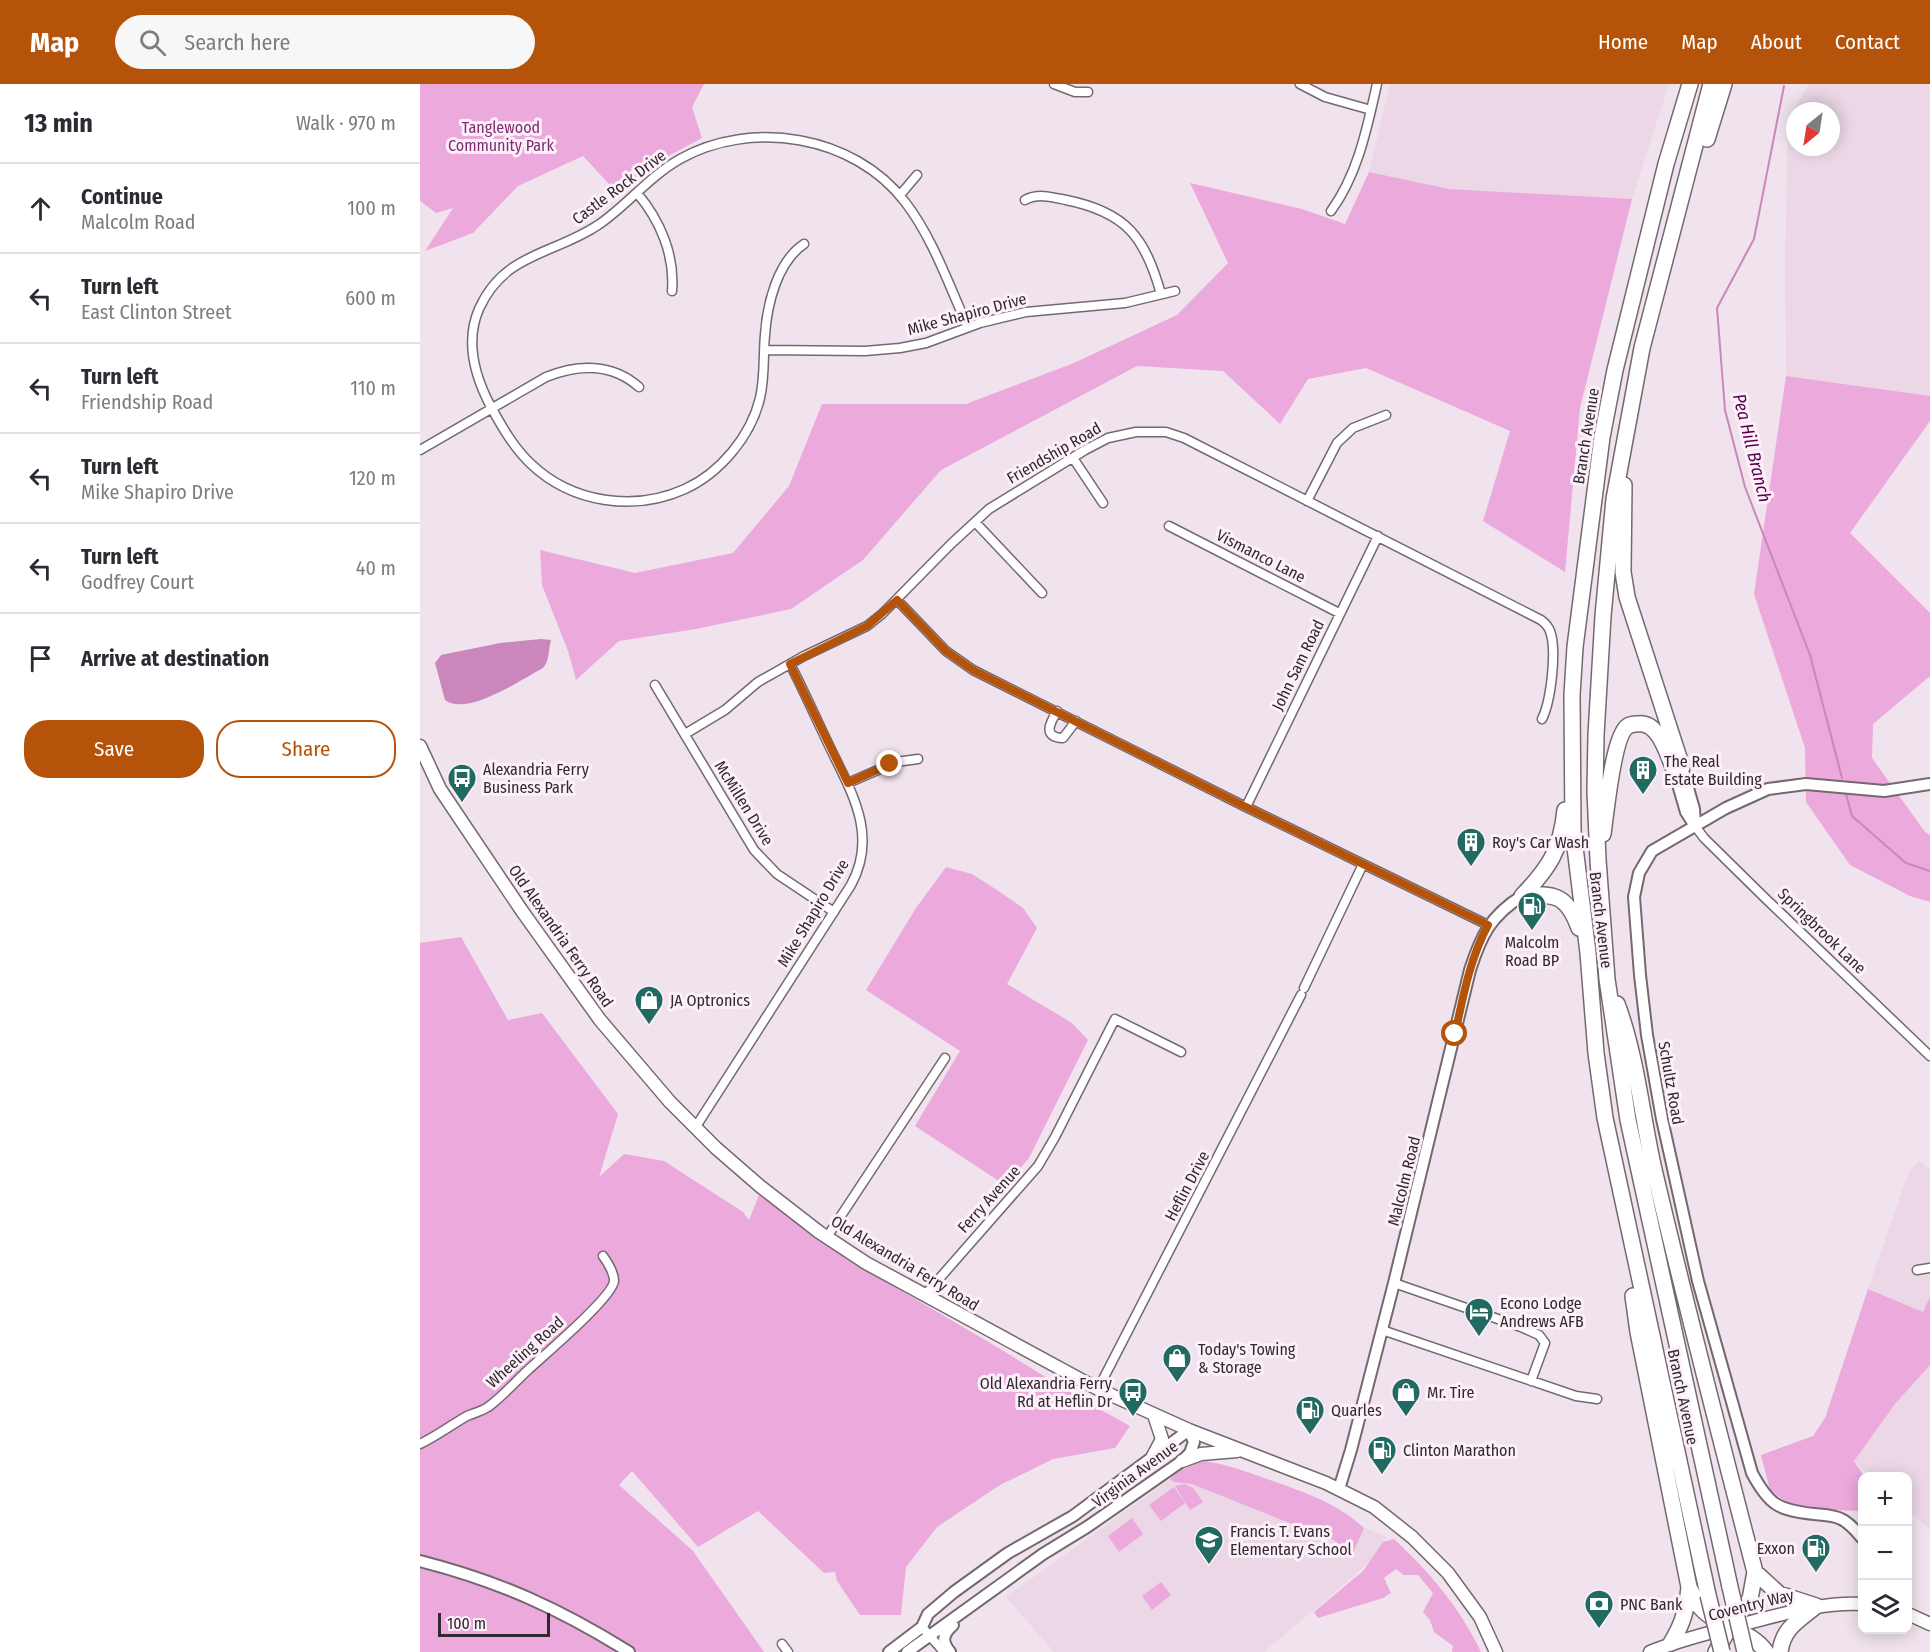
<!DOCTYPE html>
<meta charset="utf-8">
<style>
:root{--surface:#fff;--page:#f7f7f7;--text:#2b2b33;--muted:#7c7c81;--line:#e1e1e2;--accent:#b45309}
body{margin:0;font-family:"Fira Sans Condensed",sans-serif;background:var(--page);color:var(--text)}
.controls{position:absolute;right:18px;bottom:18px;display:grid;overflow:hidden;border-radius:12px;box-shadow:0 3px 15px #0003}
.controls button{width:54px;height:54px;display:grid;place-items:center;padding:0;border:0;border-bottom:2px solid var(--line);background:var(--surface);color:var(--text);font:30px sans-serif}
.compass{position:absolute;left:1366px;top:18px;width:54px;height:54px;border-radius:50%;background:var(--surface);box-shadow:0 3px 15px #0003;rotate:210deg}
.scale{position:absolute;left:18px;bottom:15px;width:112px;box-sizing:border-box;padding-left:6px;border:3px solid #2f2a2d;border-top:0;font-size:16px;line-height:21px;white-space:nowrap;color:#2f2a2d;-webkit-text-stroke:4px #fef0fa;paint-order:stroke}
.stop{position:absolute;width:18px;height:18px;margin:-14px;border:4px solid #b45309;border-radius:50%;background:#fff}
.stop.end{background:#b45309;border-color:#fff;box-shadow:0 2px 6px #0008}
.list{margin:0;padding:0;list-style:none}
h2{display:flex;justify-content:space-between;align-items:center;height:78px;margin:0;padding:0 24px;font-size:26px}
h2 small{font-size:20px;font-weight:400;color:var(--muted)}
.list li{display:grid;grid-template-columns:39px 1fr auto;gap:18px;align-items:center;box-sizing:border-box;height:90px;padding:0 24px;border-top:2px solid var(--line)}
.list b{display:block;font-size:22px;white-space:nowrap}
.list p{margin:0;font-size:20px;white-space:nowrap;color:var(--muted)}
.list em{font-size:20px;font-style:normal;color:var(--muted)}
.actions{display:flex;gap:12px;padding:18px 24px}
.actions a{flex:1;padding:14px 0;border:2px solid var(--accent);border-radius:24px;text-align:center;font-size:21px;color:var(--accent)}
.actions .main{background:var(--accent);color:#fff}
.icon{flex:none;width:33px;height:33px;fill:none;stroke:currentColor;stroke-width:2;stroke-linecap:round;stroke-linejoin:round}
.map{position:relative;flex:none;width:1510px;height:1568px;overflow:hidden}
header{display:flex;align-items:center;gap:36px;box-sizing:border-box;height:84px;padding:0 30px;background:var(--accent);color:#fff}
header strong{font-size:28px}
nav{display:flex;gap:33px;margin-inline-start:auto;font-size:21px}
.search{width:420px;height:54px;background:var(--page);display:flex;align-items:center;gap:15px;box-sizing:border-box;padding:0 21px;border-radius:33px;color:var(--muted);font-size:22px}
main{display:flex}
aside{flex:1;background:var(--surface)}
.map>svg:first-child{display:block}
.built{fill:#ebd7e6;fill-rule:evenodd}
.green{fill:#eba9dc}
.water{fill:#cb86bc}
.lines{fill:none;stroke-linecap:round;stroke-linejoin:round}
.stream{stroke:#cb86bc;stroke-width:2}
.minor-casing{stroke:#746871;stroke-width:11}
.tertiary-casing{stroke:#746871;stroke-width:14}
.secondary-casing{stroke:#746871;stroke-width:15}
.motorway-casing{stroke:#746871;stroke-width:18}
.minor{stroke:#fff;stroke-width:8}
.tertiary{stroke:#fff;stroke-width:10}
.secondary{stroke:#fff;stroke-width:12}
.motorway{stroke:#fff;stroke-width:15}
.motorway-bridge-casing{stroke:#746871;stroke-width:18;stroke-linecap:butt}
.motorway-bridge{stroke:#fff;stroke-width:15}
.route{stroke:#b45309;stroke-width:8}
.labels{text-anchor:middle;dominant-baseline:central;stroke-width:6;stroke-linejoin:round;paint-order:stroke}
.park-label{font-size:16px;fill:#7e2c70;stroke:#fef0fa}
.street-label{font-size:16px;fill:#2f2a2d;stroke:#fef0fa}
.poi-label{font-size:16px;fill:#2f2a2d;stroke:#fef0fa;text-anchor:start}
.water-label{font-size:18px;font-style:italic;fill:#57004c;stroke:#fef0fa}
</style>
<header>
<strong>Map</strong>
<div class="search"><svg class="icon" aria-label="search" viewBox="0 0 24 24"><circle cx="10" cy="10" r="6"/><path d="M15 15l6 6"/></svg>Search here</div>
<nav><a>Home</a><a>Map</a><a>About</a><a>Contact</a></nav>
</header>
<main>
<aside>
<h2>13 min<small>Walk · 970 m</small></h2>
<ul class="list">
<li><svg class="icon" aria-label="ahead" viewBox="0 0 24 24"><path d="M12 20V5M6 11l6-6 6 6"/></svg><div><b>Continue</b><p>Malcolm Road</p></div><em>100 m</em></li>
<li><svg class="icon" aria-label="left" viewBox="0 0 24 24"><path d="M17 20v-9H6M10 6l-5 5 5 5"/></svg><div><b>Turn left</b><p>East Clinton Street</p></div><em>600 m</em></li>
<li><svg class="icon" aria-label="left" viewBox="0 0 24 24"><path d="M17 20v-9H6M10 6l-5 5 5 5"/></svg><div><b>Turn left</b><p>Friendship Road</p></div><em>110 m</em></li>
<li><svg class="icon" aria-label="left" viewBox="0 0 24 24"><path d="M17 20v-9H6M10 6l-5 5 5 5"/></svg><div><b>Turn left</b><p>Mike Shapiro Drive</p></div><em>120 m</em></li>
<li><svg class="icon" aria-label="left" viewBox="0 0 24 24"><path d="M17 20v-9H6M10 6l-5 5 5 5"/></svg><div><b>Turn left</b><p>Godfrey Court</p></div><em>40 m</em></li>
<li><svg class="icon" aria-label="arrive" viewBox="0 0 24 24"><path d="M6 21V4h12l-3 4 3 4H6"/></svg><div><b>Arrive at destination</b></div></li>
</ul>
<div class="actions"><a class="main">Save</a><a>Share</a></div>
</aside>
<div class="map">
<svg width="1510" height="1568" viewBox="0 0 1510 1568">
<rect width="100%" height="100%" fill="#f0e3ed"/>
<path class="built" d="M970,0h279l-37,115 -183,-10 -80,-17z
M1389,0h121v312l-144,-20 -1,-115 3,-141zM1375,27h36v36h-36z
M1499,1077l11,9v127l-7,15 -55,-23 41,-118z
M1510,1281v165l-22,-20v-34h-37l-17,-15 41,-57z
M750,1395l3,3 19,2 100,40 17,1 30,17 13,12 12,-26 23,9 -8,15 -23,22 -92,78h-210l-48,-55z"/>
<path class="green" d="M0,0h284l-12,23 10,31 -41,22 -19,14 -22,22 -37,-40 -65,30 -45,47 -48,18 28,-43 -17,5 -16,-12z
M949,88l80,17 183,10 -52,209 -15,164 -82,-51 27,-90 -144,-63 -58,11 -28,45 -57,-53 -86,-5 -196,104 -78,90 -72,49 -95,20 -77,12 -43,39 -8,-29 -26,-66 -2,-35 95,23 98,-20 56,-67 33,-82h144l108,-41 103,-48 51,-52 -38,-80 112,26 43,15z
M1366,292l144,20v25l-80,112 80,80v63l-57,48 -1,34 53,74 5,3v67l-20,-6 -60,-31 -44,-63 -1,-54 -51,-154z
M526,783l26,7 28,18 23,16 14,20 -30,56 65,39 16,17 -59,118 -24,27 -90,-59 45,-75 -94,-61 50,-82z
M41,853l47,83 34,-7 76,101 -19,63 25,-23 40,7 79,51 6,8 10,-25 88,64 150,88 86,53 47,26 -15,22 -62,11 -53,26 -63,42 -31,40 -5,48h-41l-23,-34 -2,-9 -11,1 -66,-62 -60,36 -66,-76 -13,14 74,66 71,101h-344v-709z
M1448,1205l55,23 7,-15v68l-35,39 -41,57 10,15 -2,35 -31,-1 -42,-6 -19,-14 -9,-35 52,-19 12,-18z
M785,1377c24,4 45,12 68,20 33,12 64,22 91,47l-12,27c-18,-16 -36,-29 -60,-31l-100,-40 -19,-2 -3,-3c10,-10 22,-14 35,-18z
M764,1400l9,4 10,14 -13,8 -15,-24z
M754,1403l11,16 -24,18 -12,-16z
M712,1434l11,16 -24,18 -11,-16z
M974,1455c36,34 65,67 87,113h-29l1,-6 -19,-14 -4,-12 -7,-8 10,-19 -15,-18h-14l-8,-6 -12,9 7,15 -8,5 -65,20 -4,-6 49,-41 20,-29z
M741,1498l10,13 -19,15 -10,-14z"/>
<path class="water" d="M121,555l10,1c-3,10 -1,20 -8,28 -21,11 -76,49 -98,32l-10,-37 6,-8 59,-12z"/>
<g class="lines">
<path class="stream" d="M1364,2l-30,153 -37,69 8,102 20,77 65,168 32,123
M1426,710l6,22 54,47 24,8"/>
<g class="minor-casing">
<path id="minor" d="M634,0l21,8h13
M880,0l25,13 46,13
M217,109c23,27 38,62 35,98
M480,111l17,-20
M605,116c13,-7 27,-3 41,0 60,12 79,37 95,94
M911,127c27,-37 36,-83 46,-127
M384,160c-27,18 -37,61 -39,91 -2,21 0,42 -5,63 -9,38 -40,75 -75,91 -51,23 -113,14 -154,-25 -17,-16 -29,-37 -40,-57 -16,-30 -26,-66 -12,-98 26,-58 77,-54 122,-86 27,-19 49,-47 79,-64 71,-40 174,-24 225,43 28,36 44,84 63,125
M345,266l100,1 35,-3 26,-5 54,-20 46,-11 99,-9 50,-12
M0,366l126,-73c32,-13 66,-14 93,10
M653,374l30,45
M887,417l30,-58 16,-15 33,-13
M555,438l67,71
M749,442l170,87
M477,516l49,51 27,19 273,137 242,118
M235,601l99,165 23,24 57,38
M637,627c-7,12 -15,26 6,27l13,-17
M265,650l40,-24 33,-28 46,-26 63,-30 15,-12 69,-70 38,-35 96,-59 23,-12 28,-6h30l18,6 357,182c4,3 7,6 9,11 7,19 1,70 -8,88
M428,699l48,-21 22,-3
M826,723l132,-271
M1275,742l9,12 62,61 164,157
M884,904l59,-124
M275,1044l156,-243c29,-53 -3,-98 -25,-146 -12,-25 -23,-50 -36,-75
M407,1153l118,-179
M1497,1186l13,-2
M974,1199l127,44 18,8 6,8 -14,38
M504,1212l114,-130 17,-29 60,-118 66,33
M962,1246l194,66 21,3
M678,1305l203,-394
M0,1360c17,-8 31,-19 47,-28 7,-3 15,-5 21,-9 15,-11 27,-25 40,-37 15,-14 85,-73 86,-89 0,-8 -6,-18 -11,-25
M502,1543l22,25
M362,1560l6,8"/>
</g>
<g class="tertiary-casing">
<path id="tertiary" d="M1253,683l13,45 9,14
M1262,683l12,42 1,14
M919,1405l12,-39 43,-167 76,-313c11,-34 20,-54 52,-74
M1442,1454c-6,-7 -12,-15 -21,-19 -8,-4 -18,-4 -27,-5 -36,-4 -45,-9 -62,-41l-54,-192 -36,-162 -15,-84 -7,-60 -6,-78 5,-24 13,-22 74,-43 42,-19 38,-5 78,7 46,-7
M0,1477c79,20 140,48 209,91
M469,1568l33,-25 6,-13 26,-22 54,-39 65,-37 116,-86 5,12 -4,11 -8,8 -95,66 -44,27 -136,98
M530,1568c-9,-11 -7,-18 3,-27"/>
</g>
<g class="secondary-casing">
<path id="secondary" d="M0,662l20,43 82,122 78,109 70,82 46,46 45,39 58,45 47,31 232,126 91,41 137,53 48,24 38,30 36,36 32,44 16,35
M733,1372l9,-17 -8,-24
M762,1377l19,-7 36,-3
M1488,1530l22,10
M1230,1568c29,-12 59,-19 89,-27 41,-10 81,-23 123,-21"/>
</g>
<g class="motorway-casing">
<path id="motorway" d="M1270,0l-24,80 -51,206 -13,67 -27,210 -3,48 1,136 15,122 8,100 9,65 103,477
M1291,0l-69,264 -28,151 -11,117 -7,119 -1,56 3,69 9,119 21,141 102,467
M1287,55l17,-55
M1204,401l-1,87 4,25 55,170
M1183,750c3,-20 10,-99 25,-108 3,-2 6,-2 9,-2 21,-4 30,29 36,43
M1102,812c27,-28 39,-46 43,-86
M1102,812c33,-3 45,-1 57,32
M1197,920c21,56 25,117 39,174 31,132 65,263 99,394l-5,27 -21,29 -13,24
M1213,1212l5,36 51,255c-2,21 -6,37 -18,56
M1335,1488l24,22 37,12
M1269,1503c3,6 7,15 11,20 18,21 52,23 66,45
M1360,1568c3,-24 18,-31 36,-46"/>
</g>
<use href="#minor" class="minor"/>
<use href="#tertiary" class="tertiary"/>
<use href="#secondary" class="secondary"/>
<use href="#motorway" class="motorway"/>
<g class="motorway-bridge-casing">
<path id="motorway-bridge" d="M1310,1503l15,65
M1288,1511l14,57"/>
</g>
<use href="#motorway-bridge" class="motorway-bridge"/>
</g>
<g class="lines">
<path class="route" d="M470,680l-42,19 -58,-119 77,-38 30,-26 49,51 27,19 273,137 242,118c-18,33 -25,72 -33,109"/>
</g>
<defs>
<g id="building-pin" transform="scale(1.5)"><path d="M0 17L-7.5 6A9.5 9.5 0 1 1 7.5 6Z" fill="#216a62" stroke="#fef0fa"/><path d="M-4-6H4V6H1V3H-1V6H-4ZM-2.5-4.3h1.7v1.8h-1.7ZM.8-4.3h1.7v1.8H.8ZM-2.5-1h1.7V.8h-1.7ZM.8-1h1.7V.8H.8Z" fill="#fff"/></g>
<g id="bus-pin" transform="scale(1.5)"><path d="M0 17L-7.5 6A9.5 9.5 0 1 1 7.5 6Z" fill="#216a62" stroke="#fef0fa"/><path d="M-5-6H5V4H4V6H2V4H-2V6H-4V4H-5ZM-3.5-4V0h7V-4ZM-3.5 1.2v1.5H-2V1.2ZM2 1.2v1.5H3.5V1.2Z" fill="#fff"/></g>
<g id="fuel-pin" transform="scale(1.5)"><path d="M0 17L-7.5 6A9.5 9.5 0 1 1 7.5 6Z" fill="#216a62" stroke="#fef0fa"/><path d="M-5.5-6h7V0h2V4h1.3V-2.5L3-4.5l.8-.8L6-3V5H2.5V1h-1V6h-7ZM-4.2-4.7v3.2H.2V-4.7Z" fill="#fff"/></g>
<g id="shop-pin" transform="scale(1.5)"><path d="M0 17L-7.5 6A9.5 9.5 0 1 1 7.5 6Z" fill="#216a62" stroke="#fef0fa"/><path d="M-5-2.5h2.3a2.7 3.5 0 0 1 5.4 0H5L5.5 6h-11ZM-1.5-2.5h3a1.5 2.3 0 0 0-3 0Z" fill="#fff"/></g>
<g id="hotel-pin" transform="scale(1.5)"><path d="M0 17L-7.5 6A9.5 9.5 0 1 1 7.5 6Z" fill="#216a62" stroke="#fef0fa"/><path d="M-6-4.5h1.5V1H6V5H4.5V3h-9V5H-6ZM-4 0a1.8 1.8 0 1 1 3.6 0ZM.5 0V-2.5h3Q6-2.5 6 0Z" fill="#fff"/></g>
<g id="school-pin" transform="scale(1.5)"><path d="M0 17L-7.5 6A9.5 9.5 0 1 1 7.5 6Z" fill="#216a62" stroke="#fef0fa"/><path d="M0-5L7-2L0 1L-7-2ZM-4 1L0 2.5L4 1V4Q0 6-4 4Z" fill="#fff"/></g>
<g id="bank-pin" transform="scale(1.5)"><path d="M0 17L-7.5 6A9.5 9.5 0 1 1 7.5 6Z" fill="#216a62" stroke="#fef0fa"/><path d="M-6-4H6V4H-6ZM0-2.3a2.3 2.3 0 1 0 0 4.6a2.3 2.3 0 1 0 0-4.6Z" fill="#fff"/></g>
</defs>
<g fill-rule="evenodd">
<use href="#building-pin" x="1223" y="686"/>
<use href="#bus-pin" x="42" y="694"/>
<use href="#building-pin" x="1051" y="758"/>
<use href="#fuel-pin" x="1112" y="822"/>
<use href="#shop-pin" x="229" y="916"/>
<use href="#hotel-pin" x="1059" y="1228"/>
<use href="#shop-pin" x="757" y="1274"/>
<use href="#bus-pin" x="713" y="1308"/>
<use href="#shop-pin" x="986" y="1308"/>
<use href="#fuel-pin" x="890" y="1326"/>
<use href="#fuel-pin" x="962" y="1366"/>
<use href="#school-pin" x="789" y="1456"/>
<use href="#fuel-pin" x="1396" y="1464"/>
<use href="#bank-pin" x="1179" y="1520"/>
</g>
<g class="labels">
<g class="park-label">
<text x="81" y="43">Tanglewood<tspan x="81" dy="18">Community Park</tspan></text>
</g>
<g class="street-label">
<text transform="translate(199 103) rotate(-37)">Castle Rock Drive</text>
<text transform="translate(547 230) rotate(-15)">Mike Shapiro Drive</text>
<text transform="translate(1166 352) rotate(-81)">Branch Avenue</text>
<text transform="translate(634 369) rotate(-30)">Friendship Road</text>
<text transform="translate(841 472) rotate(27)">Vismanco Lane</text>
<text transform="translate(878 581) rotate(-64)">John Sam Road</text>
<text transform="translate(324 719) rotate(58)">McMillen Drive</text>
<text transform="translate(393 829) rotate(-59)">Mike Shapiro Drive</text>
<text transform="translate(1181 836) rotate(83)">Branch Avenue</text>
<text transform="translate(1402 847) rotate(44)">Springbrook Lane</text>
<text transform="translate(141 852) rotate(55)">Old Alexandria Ferry Road</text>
<text transform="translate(1251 999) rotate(80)">Schultz Road</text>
<text transform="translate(984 1097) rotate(-76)">Malcolm Road</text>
<text transform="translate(767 1102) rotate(-62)">Heflin Drive</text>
<text transform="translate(569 1115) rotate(-48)">Ferry Avenue</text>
<text transform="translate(485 1179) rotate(31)">Old Alexandria Ferry Road</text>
<text transform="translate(105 1268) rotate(-42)">Wheeling Road</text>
<text transform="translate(1263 1313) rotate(78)">Branch Avenue</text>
<text transform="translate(715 1390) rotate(-36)">Virginia Avenue</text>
<text transform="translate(1331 1521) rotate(-14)">Coventry Way</text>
</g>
<g class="poi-label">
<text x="1244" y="677">The Real<tspan x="1244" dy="18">Estate Building</tspan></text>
<text x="63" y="685">Alexandria Ferry<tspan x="63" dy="18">Business Park</tspan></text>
<text x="1072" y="758">Roy's Car Wash</text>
<text x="1112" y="858" text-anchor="middle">Malcolm<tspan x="1112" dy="18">Road BP</tspan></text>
<text x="250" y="916">JA Optronics</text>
<text x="1080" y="1219">Econo Lodge<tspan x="1080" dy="18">Andrews AFB</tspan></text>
<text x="778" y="1265">Today's Towing<tspan x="778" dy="18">&amp; Storage</tspan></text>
<text x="692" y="1299" text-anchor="end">Old Alexandria Ferry<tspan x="692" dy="18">Rd at Heflin Dr</tspan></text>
<text x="1007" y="1308">Mr. Tire</text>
<text x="911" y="1326">Quarles</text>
<text x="983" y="1366">Clinton Marathon</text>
<text x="810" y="1447">Francis T. Evans<tspan x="810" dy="18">Elementary School</tspan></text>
<text x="1375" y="1464" text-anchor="end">Exxon</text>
<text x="1200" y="1520">PNC Bank</text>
</g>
<g class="water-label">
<text transform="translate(1332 364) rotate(76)">Pea Hill Branch</text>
</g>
</g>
</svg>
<div class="controls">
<button>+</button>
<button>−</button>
<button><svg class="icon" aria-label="layers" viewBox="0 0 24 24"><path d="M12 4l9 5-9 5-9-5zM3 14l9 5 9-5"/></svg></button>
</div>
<svg class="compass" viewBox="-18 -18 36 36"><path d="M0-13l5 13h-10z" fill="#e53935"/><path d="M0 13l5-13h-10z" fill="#7c7c81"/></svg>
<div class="scale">100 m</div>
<div class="stop" style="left:1035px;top:950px"></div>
<div class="stop end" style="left:470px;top:680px"></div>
</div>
</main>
